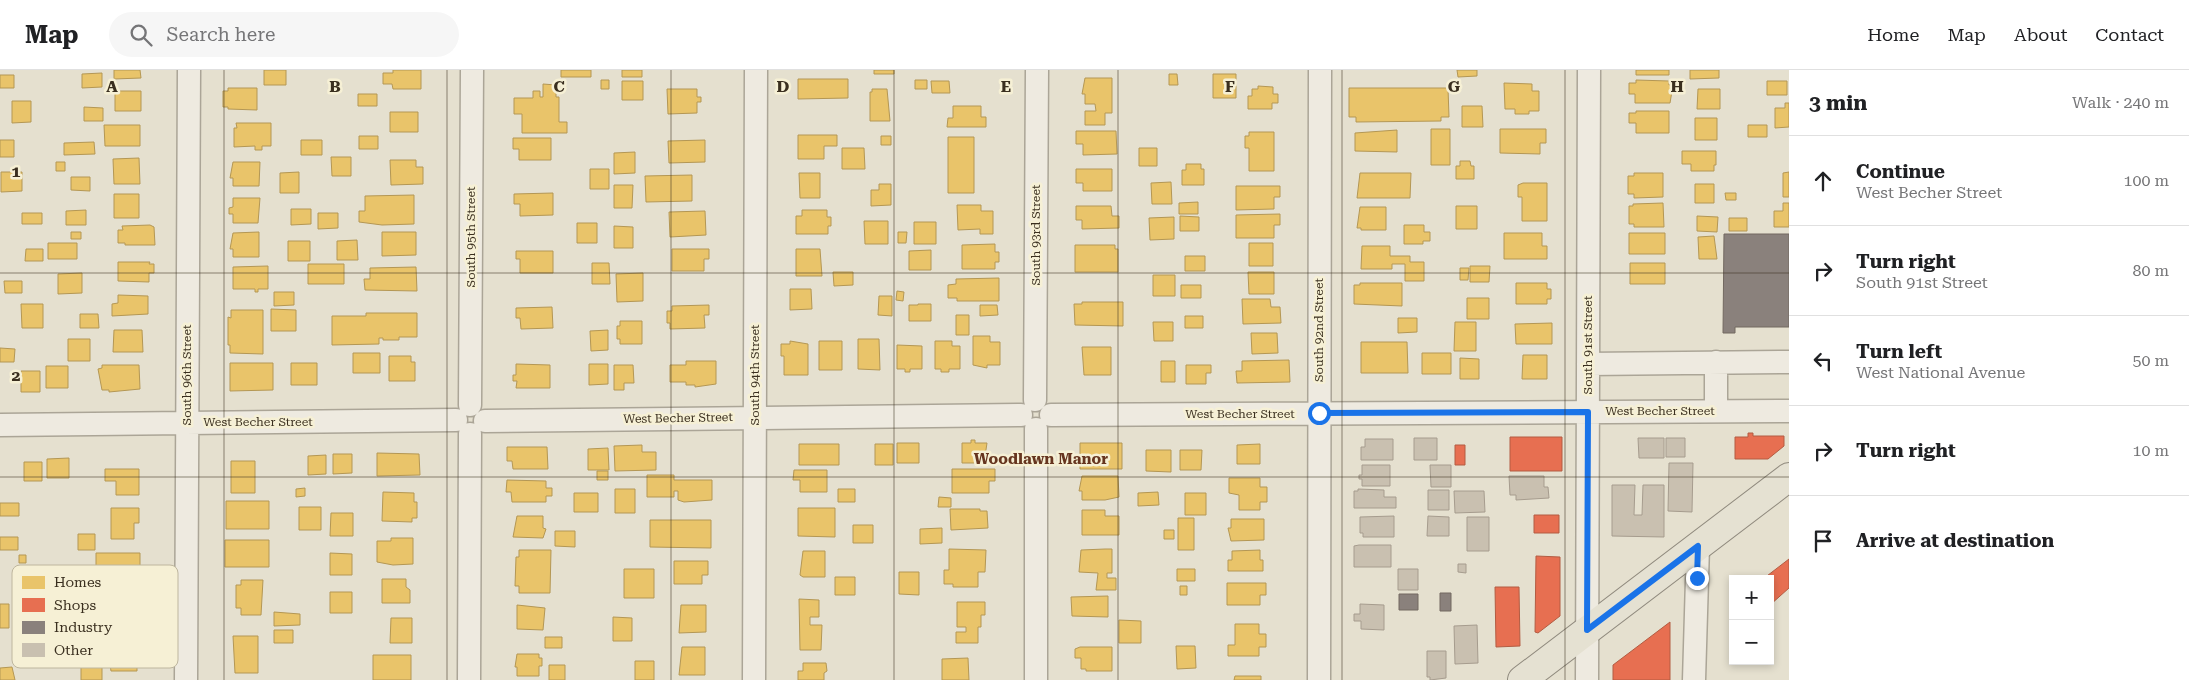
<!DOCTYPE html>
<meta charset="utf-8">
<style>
:root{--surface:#fff;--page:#f6f6f6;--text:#202124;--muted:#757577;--line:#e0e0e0}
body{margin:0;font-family:"Roboto Serif",serif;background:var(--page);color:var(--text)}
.controls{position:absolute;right:15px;bottom:15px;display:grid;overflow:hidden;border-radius:0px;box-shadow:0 2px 8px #0003}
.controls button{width:45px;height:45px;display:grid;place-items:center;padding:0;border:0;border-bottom:1px solid var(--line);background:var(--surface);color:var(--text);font:25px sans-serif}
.stop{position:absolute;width:15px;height:15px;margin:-11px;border:4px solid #1a73e8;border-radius:50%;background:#fff}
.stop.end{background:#1a73e8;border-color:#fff;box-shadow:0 1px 5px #0008}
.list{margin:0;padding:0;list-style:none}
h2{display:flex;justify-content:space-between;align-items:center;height:65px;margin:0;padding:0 20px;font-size:21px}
h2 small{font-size:16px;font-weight:400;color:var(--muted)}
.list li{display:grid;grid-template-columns:32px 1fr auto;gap:15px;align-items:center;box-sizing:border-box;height:90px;padding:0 20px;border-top:1px solid var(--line)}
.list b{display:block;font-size:19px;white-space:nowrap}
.list p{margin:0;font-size:16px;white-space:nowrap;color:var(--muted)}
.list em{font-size:16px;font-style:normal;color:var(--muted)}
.icon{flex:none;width:28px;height:28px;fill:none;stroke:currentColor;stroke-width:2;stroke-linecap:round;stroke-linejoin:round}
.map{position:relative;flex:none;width:1789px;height:610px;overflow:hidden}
header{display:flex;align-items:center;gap:30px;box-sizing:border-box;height:70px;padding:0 25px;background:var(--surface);border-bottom:1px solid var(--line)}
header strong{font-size:24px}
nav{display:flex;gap:28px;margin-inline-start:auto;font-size:18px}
.search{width:350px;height:45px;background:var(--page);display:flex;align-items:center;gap:12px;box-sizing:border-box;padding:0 18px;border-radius:28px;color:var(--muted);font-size:19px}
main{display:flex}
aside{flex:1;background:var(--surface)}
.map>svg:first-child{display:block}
.homes{fill:#e9c46a;stroke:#b49754}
.shops{fill:#e76f51;stroke:#b35c42}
.industry{fill:#8a817c;stroke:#726860}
.building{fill:#c9c0b0;stroke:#a69c8e}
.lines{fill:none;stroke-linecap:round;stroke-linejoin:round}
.minor-casing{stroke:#aba597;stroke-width:25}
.major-casing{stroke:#908a7e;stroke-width:30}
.minor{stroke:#eeeae0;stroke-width:22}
.major{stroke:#e5e1d2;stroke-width:28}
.route{stroke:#1a73e8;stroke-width:6}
.grid{fill:none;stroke:#3a2f1f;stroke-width:1;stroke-opacity:0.55}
.labels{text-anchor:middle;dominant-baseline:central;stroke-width:5;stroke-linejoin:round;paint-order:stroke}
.street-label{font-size:12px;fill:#3a2f1f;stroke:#f6f0d5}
.quarter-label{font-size:15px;font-weight:bold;fill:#66351f;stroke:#f6f0d5}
.key{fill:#f6f0d5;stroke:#beb69e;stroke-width:1}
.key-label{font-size:14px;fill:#3a2f1f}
.grid-label{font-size:16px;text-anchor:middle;font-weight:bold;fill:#3a2f1f;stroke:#f6f0d5;stroke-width:5;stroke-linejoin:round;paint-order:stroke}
</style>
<header>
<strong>Map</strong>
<div class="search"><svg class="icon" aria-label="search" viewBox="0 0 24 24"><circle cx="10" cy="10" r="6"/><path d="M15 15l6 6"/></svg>Search here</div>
<nav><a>Home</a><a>Map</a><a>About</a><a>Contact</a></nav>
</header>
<main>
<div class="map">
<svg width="1789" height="610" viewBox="0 0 1789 610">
<rect width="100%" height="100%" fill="#e5e0cf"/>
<path class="homes" d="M114,0h26l1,8 -27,1z
M264,0h22v15h-22z
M393,0h28v19h-28l-1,-5h-9v-11h10z
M561,0h30v7h-30z
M622,0h20v7h-20z
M874,0h20v4h-20z
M1457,0h20v6l-19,1z
M1636,0h33v5h-33z
M1690,0h29v8l-29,1z
M102,3v14l-20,1v-14z
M1169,4h8l1,11h-9z
M1213,4h23v24h-23z
M0,5h14v13h-14z
M1085,8h27v35h-7v12h-20v-14h11l-1,-7h-10v-10h-3z
M798,9h50v19l-50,1z
M601,10h8v9h-8z
M915,10h12v9h-12z
M1636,10l33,1v4h4l-3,18h-35v-9h-6v-11h7z
M622,11h21v19h-21z
M931,11h18l1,12h-18z
M1767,11h20v14h-20z
M1504,13l28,1v7h7v20h-10v3h-14v-5h-10z
M543,14l13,1v12h3v25h8v11h-45v-19h-8v-16h19v-7h7v6h3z
M1258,16l15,1v7h5v9h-6v6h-24v-13h4v-7h6z
M228,18h29v22l-29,-1v-2h-5v-16h5z
M1349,18h99l1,29h-8v4l-85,1v-5h-7z
M667,19h30v8h4v5h-4v11l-29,1z
M872,19h15l3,32h-20v-29h2z
M1698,19h22v20h-23z
M115,21h26v20h-26z
M358,24h19v12h-19z
M12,31h19v21l-19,1z
M1785,33h4v24l-14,1v-20h10z
M953,36h28v11h5v10h-39l1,-9h5z
M1462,36h20l1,21h-21z
M84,37l19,1v13h-19z
M1636,41h33v22h-33v-10h-7v-10h7z
M390,42h28v20h-28z
M1695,48h22v22h-22z
M236,53h35v23h-9v4h-7v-4l-21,1v-19h3z
M104,55h36v21h-35z
M1748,55h19v12h-19z
M1431,59h19v36h-19z
M1500,59h46v14h-6v11l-40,-1z
M1397,60v22l-42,-1v-18z
M1076,61h40l1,23 -34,1v-11h-7z
M1249,62h25v39h-25v-23h-4v-12h4z
M798,65h39v11h-13v13h-26z
M359,66h19v13h-19z
M881,66h10v9h-10z
M948,67h26v56h-26z
M513,68h38v22h-32v-11h-6z
M0,70h14v17h-14z
M301,70h21v15h-21z
M705,70v22l-36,1 -1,-22z
M94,72l1,12 -31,1v-12z
M842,78h22l1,21h-23z
M1139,78h18v18h-18z
M1682,81h34v14h-2v6h-23v-7h-9z
M635,82v21l-21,1v-21z
M331,87h20v19h-19z
M139,88l1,26h-26l-1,-25z
M390,90h26v7h7v17l-32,1z
M1460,91h10l1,5h3v13h-18v-13h4z
M56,92h9v9h-9z
M233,92h27l-1,24h-26v-8h-3z
M1186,94h15v5h3v16h-22v-15h4z
M590,99h19v20h-19z
M1076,99h36v22h-29v-8h-7z
M1,102h21v19l-21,1z
M299,102v21h-19v-20z
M1789,102v25h-6v-24z
M799,103h21v25h-20z
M1360,103h51l-1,25h-53z
M1634,103h29v24l-29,1v-4h-6v-18h6z
M692,105v26l-46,1 -1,-26z
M71,107h19v14l-19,-1z
M1171,112l1,22h-20l-1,-21z
M1523,113h24v38h-25v-24h-4v-12z
M879,114h12v21l-20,1v-16h8z
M1695,114h19v19h-19z
M614,115h19l-1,23h-18z
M1236,116h44v11h-6v12l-38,1z
M553,123v22l-33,1v-12h-6v-10z
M1725,123h11v7h-10z
M114,124h25v24h-25z
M414,125v29l-32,1 -23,-3v-11h6v-15z
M233,128h27l-2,25h-25v-9h-4v-6l4,-1z
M1198,132v12h-19v-11z
M1663,133l1,24h-30v-3h-5v-18h4v-2z
M1783,133h6v24h-15v-16h9z
M957,135h24v6h12v23h-13v-5l-22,1z
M1076,136h35l1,10h7v12l-37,1v-9h-6z
M1456,136h21v23h-21z
M1360,137h26v23h-25v-2h-4z
M291,139h20v15l-20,1z
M86,140v15h-20v-14z
M802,140h25v7h4v9h-3v8h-32v-18h6z
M705,141l1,24 -36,2 -1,-25z
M22,143h20v11h-20z
M318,143h20v15l-20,1z
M1280,144v11h-6v13h-38v-23z
M1180,146l19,1v14h-19z
M1697,146l21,1 -1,15 -20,-1z
M1174,147v22l-24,1 -1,-22z
M1729,148h18v13h-18z
M864,151h24v23h-23z
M914,152h22v22h-22z
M577,153h20v20h-20z
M150,155l4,2 1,18h-30v-2h-7v-13h5l-1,-4z
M1404,155h20v7h6v9h-7v3h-19z
M614,156l19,1v21h-19z
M71,162h10v7h-10z
M259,162v25h-26v-8h-3l3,-16z
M382,162h34v23l-34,1z
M898,162h9l-1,11h-8z
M1504,163h38v13h5v13h-43z
M1629,163h36v21h-36z
M1714,166l3,23h-18l-1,-22z
M357,170l1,20h-21v-19z
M288,171h22v20h-22z
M48,173h29v16h-29z
M1249,173h24v23h-24z
M995,174v8h4v10h-4v7h-33v-24z
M1075,175h40v4h3v23h-43z
M1362,176h28v10h20v6h14v19h-19v-17h-13v5h-31z
M26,179h17v12h-18z
M672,179h37v10h-5v12h-32z
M796,179h24l2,27h-26z
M931,180v20h-22v-19z
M516,181h37v22h-33v-14h-4z
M1185,186h20v15h-20z
M118,192h32l-1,2h5v9h-5v9l-31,-1z
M592,193h17l1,21h-18z
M1630,193h35v21h-35z
M308,194h36v20h-36z
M268,196v23h-10v3h-3v-3h-22v-22z
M1470,196h20l-1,16h-19z
M416,197l1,24 -52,-1 -1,-11h6v-11z
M1460,198h9l-1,12h-8z
M833,202h20v13l-19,1z
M1248,202h26v22h-25z
M82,203v20l-24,1v-20z
M643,203v28l-26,1 -1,-28z
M1153,205h22v21h-22z
M999,208v23h-42v-3h-9v-13l8,-1v-5z
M4,211h18v12h-17z
M1360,213h42v23l-48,-2v-19h6z
M1516,213h31v6h4v10h-4v5h-31z
M1181,215h20v13h-20z
M790,219h21l1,20 -22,1z
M897,221l7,1 -1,9 -7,-1z
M274,222h20v13l-20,1z
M118,225l30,1v18l-36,2v-12l6,-1z
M879,226h13v20l-14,-1z
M1467,228h22v21h-22z
M1242,229h28l1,8h9l1,16 -38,1z
M1082,232h41v24l-48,-1 -1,-21h8z
M21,234h22v24h-21z
M918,234h13v17h-22v-16h9z
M709,235v10h-5l1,13 -35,1v-6h-3v-12h5v-5z
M980,235h17l1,10 -18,1z
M552,237l1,21 -32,1 -1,-11h-4v-10z
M271,239l25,1v21h-25z
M231,240h32v44l-33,-1v-8h-2v-28l3,1z
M366,243h51v24h-18v3h-16v-2h-4v6l-47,1v-29h34z
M80,244h18l1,14h-19z
M956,245h13v20h-13z
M1185,246h18v12h-18z
M1398,248h19v14l-19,1z
M620,251h22v23h-22v-5h-3v-13h3z
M1153,252h20v19h-19z
M1455,252h21v29h-22z
M1552,253v21h-36l-1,-20z
M114,260h28l1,22h-30z
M608,260v20l-17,1 -1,-20z
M1251,263h26l1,20 -26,1z
M973,266h17v6h10v23h-13v3l-14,-3z
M68,269h22v22h-22z
M858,269h21l1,31 -22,-1z
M790,271l18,3v31h-24v-19h-3v-12h9z
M819,271h23v29h-23z
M935,271h17v5h8v23h-11v3h-8v-3h-6z
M1361,272h46l1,31h-47z
M897,275l25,1v23h-12v3h-5v-3h-8z
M1082,277h29v28h-27z
M0,278l15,1 -1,13h-14z
M353,283h27v20h-27z
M1422,283h29v21h-29z
M1523,285h24v24h-25z
M389,286h22v6h4v19h-26z
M1460,288l19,1v20h-19z
M1289,290l1,22 -53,1 -1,-12h6v-10z
M686,291h30v23l-21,3v-2h-9v-3h-16v-17h16z
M1161,291h14v21h-14z
M230,293h43v27l-43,1z
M291,293h26v22h-26z
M516,294l34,1v23h-34l1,-7h-4v-6h3z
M589,294h19v20l-19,1z
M102,295h37l1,24 -31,3v-2h-7l-4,-21 4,-1z
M614,295h19l1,18h-10v7h-10z
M1186,295h25v8h-5v11h-20z
M46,296h22v22h-22z
M21,301h19v21h-19z
M971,370h4v3h12l-3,20h-22v-20h9z
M897,373h22v20h-22z
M1080,373h42v26h-42z
M799,374h40v21h-40z
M875,374h18v21h-18z
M1260,374v20h-23v-19z
M642,375v7h14v18l-41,1 -1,-25z
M507,377h40l1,22h-35l-1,-8h-5z
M608,378l1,22h-21v-21z
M1146,380h25v22l-25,-1z
M1180,380h22l-1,20h-21z
M377,383l42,1 1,21 -43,1z
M333,384h19v19l-19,1z
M326,385v19l-18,1v-19z
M69,388v20h-22v-19z
M231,391h24v32h-24z
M24,392h18v19h-18z
M105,399h34v26h-23v-14h-11z
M952,399h43v12h-6v12h-37z
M794,400h33v22h-27v-12h-7z
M597,401h11v9h-11z
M647,405h27v5h38v20l-28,2 -6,-2v-9h-4v6h-27z
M1082,406h36l1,21 -14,3h-23v-9h-3z
M1229,408h31v9h7v15h-7v8h-21v-15l-10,-2z
M507,410l39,1v7h6v8h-6v6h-34l-1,-10h-5z
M305,418v8l-9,1v-8z
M615,419h20v24h-20z
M838,419h17v13h-17z
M383,422l31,1v9h3v16h-5v4l-30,-1z
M1158,422l1,13 -21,1v-13z
M574,423h24v19h-24z
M1185,423h21v22h-21z
M939,427l12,1v9h-13z
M226,431h43v28h-43z
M0,433h19v13h-19z
M299,437h22v23h-22z
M111,438h28v15h-5v16h-23z
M798,438h37v29l-37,-1z
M950,439h30v2h7l1,17 -37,2z
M1082,440h23v6h14v19h-37z
M331,443h22v23h-23z
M517,446h26v12l3,1 -3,9 -30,-1z
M1178,448h16v32h-16z
M1231,449h33v21l-33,1 -3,-13h3z
M650,450h61v28l-61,-1z
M853,455h20v18h-20z
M942,458v15l-22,1v-15z
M1164,460h10v9h-10z
M555,461h20v16l-20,-1z
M78,464h17v16h-17z
M0,467h18v13h-18z
M391,468h22v26l-20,1 -16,-3v-21h14z
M225,470h44v27h-44z
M949,479l37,1 -1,22h-7v15h-25v-3h-9v-14h5z
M1105,479h7v24h-5v5h9v12h-20l2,-17 -19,-1 2,-22z
M519,480h32l-1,43h-31v-7h-4l1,-29h3z
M1260,480v10h3v11h-35v-11h4v-9z
M803,481h22v26h-22l-3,-2z
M96,483h44v24h-44z
M330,483l22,1v21h-22z
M19,485h7v8h-7z
M674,491h34v14h-6v9h-28z
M624,499h30v29h-30z
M1177,499h18v12h-18z
M899,502h20v23l-20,-1z
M835,507h20v18h-20z
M382,509h24v8l4,3v13h-28z
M241,510h22l-2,35h-20v-7h-5v-23h5z
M1227,513h39v12h-6v10h-33z
M1180,516h7v9h-7z
M330,522h22v21h-22z
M1108,526v21l-36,-1 -1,-19z
M799,529l20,1v17h-9v8h12l-1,25h-21z
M957,532h28v13h-4v12h-3v16h-22v-11h10v-5h-9z
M0,534h9v24h-9z
M517,535l28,3 -2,22 -26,-1z
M681,535h25v27l-27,1z
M274,542l26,2v11l-26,1z
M613,547l19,1v23h-19z
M391,548h21v25h-22z
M1119,550l22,1v22h-22z
M1235,554h24v10h7v13h-7v9h-31v-11h7z
M274,560h19v13h-19z
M233,566h25v37h-23z
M545,567h17v11h-17z
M110,570h27v31h-26l-2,-13z
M1176,576h19l1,22 -19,1z
M682,577h23v28h-26z
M1080,577h32v24h-26v-2h-5v-11h-6v-9z
M517,584h22v4h3v8h-3v10h-22v-9h-2z
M373,585h38v25h-38z
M968,588l1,22h-27v-21z
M635,591h19v19h-19z
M803,593h23l1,8 -3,2v7h-26v-9h5z
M549,595h16v15h-16z
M12,597l3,13h-15v-12z
M81,597h21v13h-21z
M1235,606h26v4h-27z"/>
<path class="shops" d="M1748,363h5v3h31v10l-16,13h-33v-22h13z
M1510,367h52v34h-52z
M1455,375h10v20h-10z
M1534,445h25v18h-25z
M1536,486l24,1v59l-22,17 -3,-1z
M1789,489v29l-19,17v-26h-7z
M1495,517h24l1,59 -24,1z
M1670,552v58h-57v-15z"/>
<path class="industry" d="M1724,164h65v93h-54v6h-12z
M1440,523h11v18h-11z
M1399,524h19v16h-19z"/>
<path class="building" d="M1414,368h23v22h-23z
M1638,368h26v20h-25z
M1666,368h19v19h-19z
M1365,369h28v21h-32v-13h4z
M1669,393h24l-1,49 -24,-1z
M1362,395h28v21h-28v-7h-3v-4h3z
M1430,395h21v22h-20z
M1509,406h35v11h4l1,11 -33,2v-5h-6z
M1612,415h23l-1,30h8l1,-30h21v52l-52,-1z
M1358,419l26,1v7h12v11h-42v-17h4z
M1428,420h21v20h-21z
M1454,421h30l1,21 -30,1z
M1394,446v21h-31v-4h-3v-16z
M1428,446l21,1v19h-22z
M1467,447h22v34h-22z
M1359,475h32v22h-37v-21z
M1458,494h8v9l-8,-1z
M1398,499h20v21h-20z
M1360,534l24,1v25l-23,-1v-8h-7v-7h6z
M1477,555l1,38 -23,1 -1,-38z
M1427,581h19v27l-16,2v-3h-3z"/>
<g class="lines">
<g class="minor-casing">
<path id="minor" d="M1716,292v49
M1588,294l201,-2
M1035,330l2,-330
M470,335l2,-335
M1051,345l738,-4
M485,351l536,-6
M0,355l456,-5
M186,610l3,-610
M469,610l1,-246
M754,610l2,-610
M1036,610v-251
M1319,610l1,-610
M1587,610l2,-610
M1694,610l4,-134"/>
</g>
<g class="major-casing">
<path id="major" d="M1522,610l267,-203"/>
</g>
<use href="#minor" class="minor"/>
<use href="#major" class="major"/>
</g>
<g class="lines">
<path class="route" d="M1319,343l269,-1 -1,218 111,-84 -1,32"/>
</g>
<path class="grid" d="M224,0v610M447,0v610M671,0v610M894,0v610M1118,0v610M1342,0v610M1565,0v610M0,203h1789M0,407h1789"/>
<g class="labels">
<g class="street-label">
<text transform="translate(1036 165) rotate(-90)">South 93rd Street</text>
<text transform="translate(471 167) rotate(-90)">South 95th Street</text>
<text transform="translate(1319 260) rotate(-90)">South 92nd Street</text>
<text transform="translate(1588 275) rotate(-90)">South 91st Street</text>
<text transform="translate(187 305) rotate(-90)">South 96th Street</text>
<text transform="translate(755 305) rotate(-90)">South 94th Street</text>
<text x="1660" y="341">West Becher Street</text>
<text x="1240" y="344">West Becher Street</text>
<text transform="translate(678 348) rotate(-1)">West Becher Street</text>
<text x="258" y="352">West Becher Street</text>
</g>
<g class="quarter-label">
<text x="1041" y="389">Woodlawn Manor</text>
</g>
</g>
<rect x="12" y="495" width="166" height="103" rx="8" class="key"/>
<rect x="22" y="506" width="23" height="13" fill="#e9c46a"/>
<rect x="22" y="528" width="23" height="14" fill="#e76f51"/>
<rect x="22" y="551" width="23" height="13" fill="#8a817c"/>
<rect x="22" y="573" width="23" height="14" fill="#c9c0b0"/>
<g class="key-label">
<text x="54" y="517">Homes</text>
<text x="54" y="540">Shops</text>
<text x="54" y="562">Industry</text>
<text x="54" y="585">Other</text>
</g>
<g class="grid-label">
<text x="112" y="22">A</text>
<text x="335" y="22">B</text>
<text x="559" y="22">C</text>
<text x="783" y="22">D</text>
<text x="1006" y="22">E</text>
<text x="1230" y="22">F</text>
<text x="1454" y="22">G</text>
<text x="1677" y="22">H</text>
<text x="16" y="107">1</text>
<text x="16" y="311">2</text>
</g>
</svg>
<div class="controls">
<button>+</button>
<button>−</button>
</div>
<div class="stop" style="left:1319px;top:343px"></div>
<div class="stop end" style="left:1697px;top:508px"></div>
</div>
<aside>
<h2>3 min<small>Walk · 240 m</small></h2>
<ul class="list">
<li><svg class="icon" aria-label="ahead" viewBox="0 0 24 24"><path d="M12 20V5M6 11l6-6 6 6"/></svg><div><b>Continue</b><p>West Becher Street</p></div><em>100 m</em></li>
<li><svg class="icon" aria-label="right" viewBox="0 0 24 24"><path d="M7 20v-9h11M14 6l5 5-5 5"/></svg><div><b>Turn right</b><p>South 91st Street</p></div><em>80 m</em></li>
<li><svg class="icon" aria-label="left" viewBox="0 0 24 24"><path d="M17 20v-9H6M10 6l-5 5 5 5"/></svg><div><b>Turn left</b><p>West National Avenue</p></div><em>50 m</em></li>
<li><svg class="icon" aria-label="right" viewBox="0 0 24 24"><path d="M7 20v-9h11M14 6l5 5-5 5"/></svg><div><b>Turn right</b></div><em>10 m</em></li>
<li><svg class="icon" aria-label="arrive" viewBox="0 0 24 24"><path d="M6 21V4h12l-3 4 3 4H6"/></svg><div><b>Arrive at destination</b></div></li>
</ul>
</aside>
</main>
